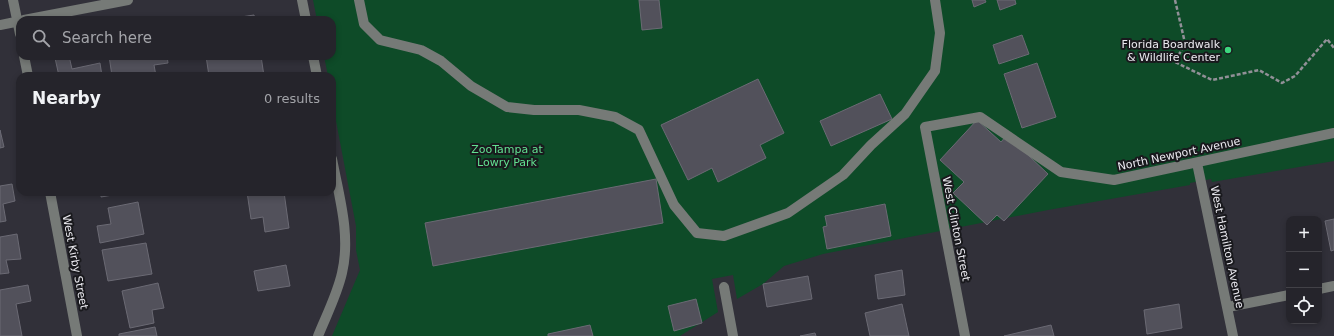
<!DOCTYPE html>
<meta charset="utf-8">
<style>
:root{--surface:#25242b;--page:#313037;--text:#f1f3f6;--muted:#a3a4a9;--line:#424147}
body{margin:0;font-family:"DejaVu Sans",sans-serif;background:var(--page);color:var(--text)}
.controls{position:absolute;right:12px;bottom:12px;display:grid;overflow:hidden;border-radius:8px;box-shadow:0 2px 6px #0003}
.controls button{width:36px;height:36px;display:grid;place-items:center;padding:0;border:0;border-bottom:1px solid var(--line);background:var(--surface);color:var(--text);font:20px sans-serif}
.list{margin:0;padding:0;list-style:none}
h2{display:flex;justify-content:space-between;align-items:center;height:52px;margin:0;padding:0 16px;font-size:17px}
h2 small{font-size:13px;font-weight:400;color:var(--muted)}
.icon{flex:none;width:22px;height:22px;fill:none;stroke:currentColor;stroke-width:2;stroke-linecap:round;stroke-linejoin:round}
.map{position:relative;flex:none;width:1334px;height:336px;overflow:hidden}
.search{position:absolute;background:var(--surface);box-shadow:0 2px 6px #0003;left:16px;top:16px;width:320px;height:44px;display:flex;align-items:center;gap:10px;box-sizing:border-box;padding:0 14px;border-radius:12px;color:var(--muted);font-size:15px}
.panel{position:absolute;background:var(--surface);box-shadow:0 2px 6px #0003;left:16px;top:72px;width:320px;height:124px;border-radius:12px}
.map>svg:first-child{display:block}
.green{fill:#0e4b28}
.building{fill:#52515b;stroke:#6b6a74}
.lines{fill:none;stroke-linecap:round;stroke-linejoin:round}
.path{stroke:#919097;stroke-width:2.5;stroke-dasharray:4 2;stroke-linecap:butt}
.minor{stroke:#767a77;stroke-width:10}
.poi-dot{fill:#3cd77e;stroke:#19191d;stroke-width:1.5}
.labels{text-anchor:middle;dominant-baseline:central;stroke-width:4;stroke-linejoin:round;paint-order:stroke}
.poi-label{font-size:11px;fill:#ebeaf0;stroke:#19191d;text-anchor:end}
.park-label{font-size:11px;fill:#62e091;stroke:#19191d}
.street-label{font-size:11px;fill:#ebeaf0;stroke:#19191d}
</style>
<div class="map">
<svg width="1334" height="336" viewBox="0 0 1334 336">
<rect width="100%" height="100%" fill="#313039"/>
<path class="green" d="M313,0h1021v161l-122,21 -1,-3 -21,4v2l-142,25 -225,44 -39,12 -21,18 -26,15 -4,-24 -21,4 6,33 -38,24h-348l28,-66 -4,-20v-24l-24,-126v-24h-4l-4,-20h8v-36h-15z"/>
<path class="building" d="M639,0h20l3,28 -20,2z
M972,0h13l1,2 -12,5z
M997,0h18l1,4 -16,6z
M254,15l1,5h-27v-1z
M1022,35l7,19 -30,10 -6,-19z
M69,56l3,13 28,-6 2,13h-43l-4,-18z
M109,56h58l1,7 -14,2 2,11h-44z
M206,56h55l3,20h-55z
M1037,63l19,54 -34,11 -18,-54z
M758,79l26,54 -24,12 6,13 -48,24 -6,-14 -24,12 -27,-55z
M880,94l12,25 -61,27 -11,-25z
M977,120l24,22 6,-7 41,39 -44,47 -7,-6 -10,10 -34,-32 11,-11 -24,-22z
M0,130l4,17 -4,1z
M656,179l7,44 -230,43 -8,-43z
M12,184l3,17 -12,3 3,17 -6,1v-36z
M101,192h29l-29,5z
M247,192h37l5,36 -24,4 -2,-15 -12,2z
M138,202l6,32 -44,9 -3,-17 14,-2 -3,-16z
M885,204l6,32 -64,13 -4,-22 4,-1 -2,-10z
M1334,219v31l-3,1 -6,-30z
M17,234l4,25 -15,1 3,13 -9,1v-37z
M146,243l6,31 -44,7 -6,-31z
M286,265l4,21 -32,5 -4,-20z
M902,270l3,25 -27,4 -3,-24z
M808,276l4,23 -45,8 -4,-23z
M158,283l6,25 -12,2 2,13 -24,5 -8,-37z
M28,285l3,16 -15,3 6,32h-22v-46z
M696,299l6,24 -28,8 -6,-25z
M902,304l7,32h-39l-5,-23z
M1179,304l3,24 -35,6 -3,-24z
M590,325l3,11h-45v-2z
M1051,325l3,11h-50z
M155,327l2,9h-38v-2z
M815,333l1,3h-16z"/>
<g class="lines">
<path class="path" d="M1175,0l10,43 -10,19 37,18 47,-10 23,13 13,-7 32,-37 7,9"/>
<path class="minor" d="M13,0l7,34
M302,0l4,20
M359,0l5,24 16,16 41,10 20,11 30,25 36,21 27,3h45l36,7 24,13 35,75 23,28 27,3 64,-23 55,-38 28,-30 34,-31 30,-43 5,-38 -5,-33
M24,20l104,-20
M0,25l20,-4
M24,56l4,20
M313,56l4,20
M1197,163l36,173
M50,192l27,144
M724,287l9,49
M1319,289l15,-3
M1228,307l61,-12
M318,336c8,-20 19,-41 24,-63 9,-38 -3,-77 -10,-114
M965,336l-40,-209 55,-10 81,55 53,8 220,-47"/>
</g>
<circle class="poi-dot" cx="1228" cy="50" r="4"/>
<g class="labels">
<g class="poi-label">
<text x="1220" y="44">Florida Boardwalk<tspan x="1220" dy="13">&amp; Wildlife Center</tspan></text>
</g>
<g class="park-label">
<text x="507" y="149">ZooTampa at<tspan x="507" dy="13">Lowry Park</tspan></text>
</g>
<g class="street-label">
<text transform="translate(1179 154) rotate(-12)">North Newport Avenue</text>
<text transform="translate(956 229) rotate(79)">West Clinton Street</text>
<text transform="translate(1227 247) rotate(78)">West Hamilton Avenue</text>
<text transform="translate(75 262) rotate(79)">West Kirby Street</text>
</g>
</g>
</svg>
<div class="controls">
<button>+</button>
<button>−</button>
<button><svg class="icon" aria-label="locate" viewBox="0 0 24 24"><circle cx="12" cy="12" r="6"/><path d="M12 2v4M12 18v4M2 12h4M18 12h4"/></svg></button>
</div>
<div class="search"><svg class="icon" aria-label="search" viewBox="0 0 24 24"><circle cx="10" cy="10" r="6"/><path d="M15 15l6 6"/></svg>Search here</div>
<section class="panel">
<h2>Nearby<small>0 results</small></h2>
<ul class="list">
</ul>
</section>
</div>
